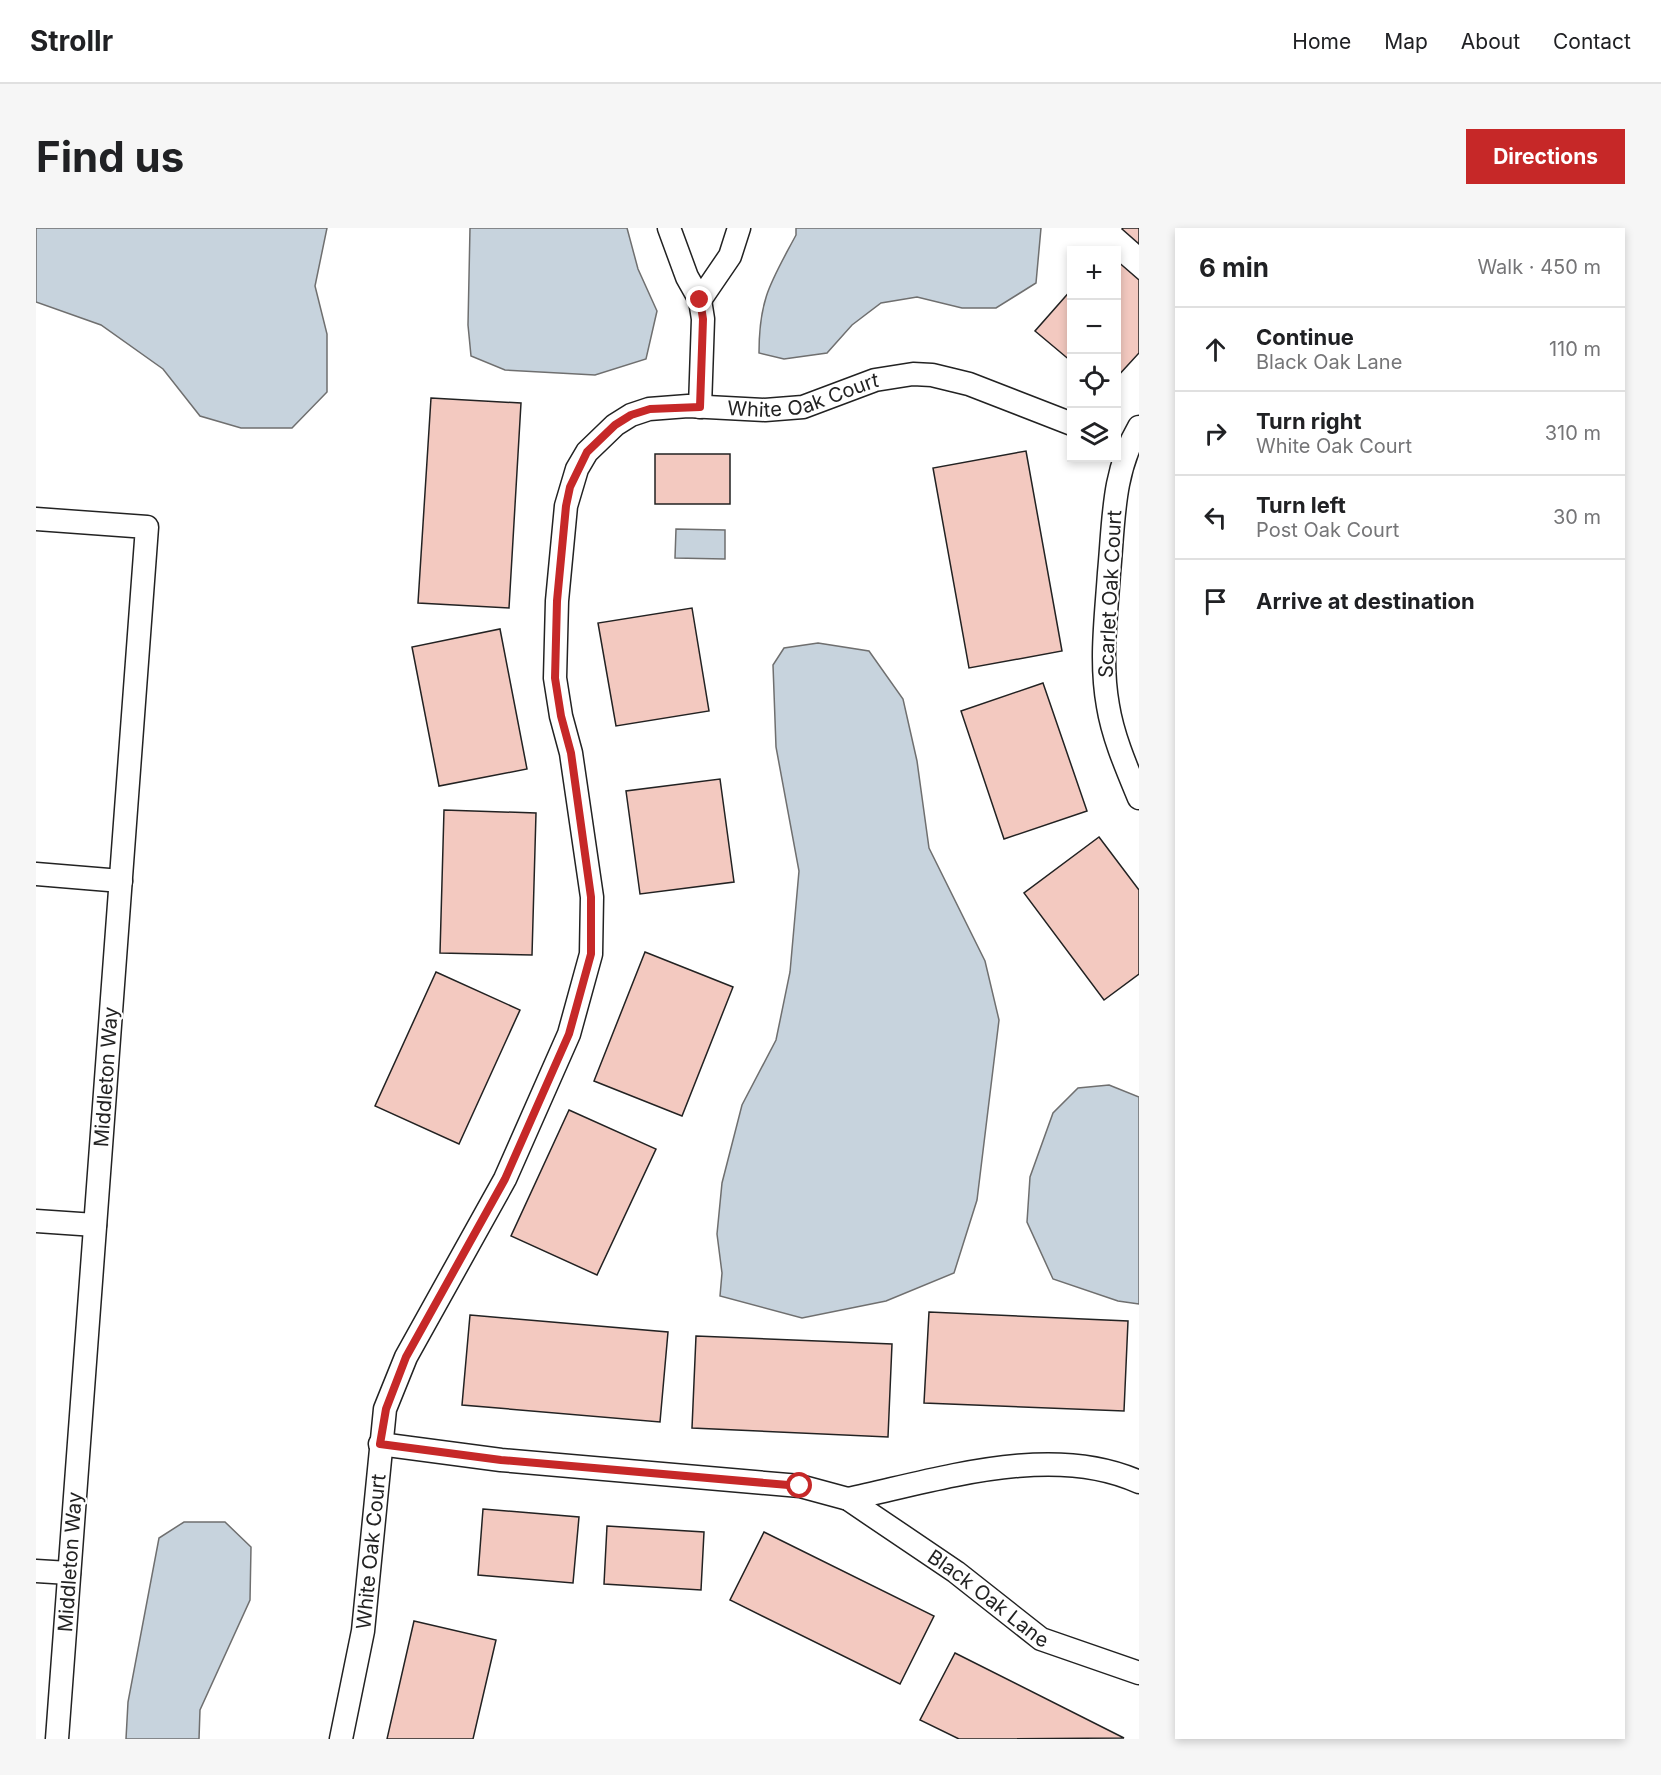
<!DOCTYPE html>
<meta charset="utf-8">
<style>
:root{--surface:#fff;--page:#f6f6f6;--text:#202124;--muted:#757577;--line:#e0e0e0;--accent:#c62828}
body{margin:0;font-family:Inter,sans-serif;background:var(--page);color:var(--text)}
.controls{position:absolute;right:18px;top:18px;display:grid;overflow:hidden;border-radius:0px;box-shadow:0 3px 9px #0003}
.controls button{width:54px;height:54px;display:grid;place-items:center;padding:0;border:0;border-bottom:2px solid var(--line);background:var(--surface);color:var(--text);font:30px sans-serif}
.stop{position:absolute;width:18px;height:18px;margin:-14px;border:4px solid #c62828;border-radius:50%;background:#fff}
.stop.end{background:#c62828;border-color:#fff;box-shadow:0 2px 6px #0008}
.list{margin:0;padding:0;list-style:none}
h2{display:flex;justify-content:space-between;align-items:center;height:78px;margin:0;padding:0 24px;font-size:26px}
h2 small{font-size:20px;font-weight:400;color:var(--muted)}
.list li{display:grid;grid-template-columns:39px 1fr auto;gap:18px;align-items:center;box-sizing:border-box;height:84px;padding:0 24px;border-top:2px solid var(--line)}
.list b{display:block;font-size:22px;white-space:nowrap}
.list p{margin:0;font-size:20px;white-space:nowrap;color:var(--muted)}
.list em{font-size:20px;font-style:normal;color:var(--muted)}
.icon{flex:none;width:33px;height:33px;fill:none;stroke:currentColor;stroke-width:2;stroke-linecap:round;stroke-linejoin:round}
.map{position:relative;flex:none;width:1103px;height:1511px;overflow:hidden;border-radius:0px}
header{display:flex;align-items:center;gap:36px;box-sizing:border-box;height:84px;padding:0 30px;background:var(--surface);border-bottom:2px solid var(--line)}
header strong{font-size:28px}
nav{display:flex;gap:33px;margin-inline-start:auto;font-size:21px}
.intro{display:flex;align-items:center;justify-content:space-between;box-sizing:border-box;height:144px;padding:0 36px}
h1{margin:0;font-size:42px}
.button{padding:15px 27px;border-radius:0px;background:var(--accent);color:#fff;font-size:21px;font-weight:700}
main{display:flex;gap:36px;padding:0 36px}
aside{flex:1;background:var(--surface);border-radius:0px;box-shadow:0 3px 9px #0003}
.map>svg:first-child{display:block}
.water{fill:#c7d3dd;stroke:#6f6f6f;stroke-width:1.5}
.building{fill:#f3c9c0;stroke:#222;stroke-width:1.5}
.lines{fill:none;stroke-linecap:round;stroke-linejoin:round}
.street-casing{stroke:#222;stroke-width:25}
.street{stroke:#fff;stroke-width:22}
.route{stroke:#c62828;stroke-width:8}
.labels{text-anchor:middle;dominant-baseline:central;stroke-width:4.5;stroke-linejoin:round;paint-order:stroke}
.street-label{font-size:20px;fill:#222;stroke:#fff}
</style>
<header>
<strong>Strollr</strong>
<nav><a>Home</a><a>Map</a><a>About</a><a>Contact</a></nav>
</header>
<div class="intro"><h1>Find us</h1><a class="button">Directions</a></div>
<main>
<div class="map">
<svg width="1103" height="1511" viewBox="0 0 1103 1511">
<rect width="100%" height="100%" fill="#fff"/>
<path class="water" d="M0,0h291l-12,58 12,48v58l-35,36h-51l-41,-12 -37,-47 -62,-44 -65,-23z
M434,0h157l11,41 19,42 -11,48 -51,16 -90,-5 -34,-14 -3,-31z
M760,0h245l-5,55 -40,25h-34l-45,-11 -36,6 -29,22 -25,28 -43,6 -25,-6c0,-55 12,-71 37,-118z
M640,301l49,1v29l-50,-1z
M782,415l51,8 34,48 14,62 12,87 56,113 14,59 -22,180 -23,73 -68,28 -84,17 -82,-22 2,-23 -5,-39 5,-51 20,-78 34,-65 14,-68 9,-101 -23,-124 -3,-82 11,-17z
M1073,857l30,12v207l-21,-3 -65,-22 -26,-57 3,-45 23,-64 25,-25z
M148,1294h41l26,25 -1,53 -50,110 -1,29h-73l2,-37 31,-164z"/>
<path class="building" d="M1103,0v16l-17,-15 1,-1z
M1080,32l23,20v73l-23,25z
M1036,61v73l-37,-31z
M395,170l90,5 -12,205 -91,-5z
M990,223l36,200 -93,17 -36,-200z
M619,226h75v50h-75z
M656,380l17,103 -93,15 -18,-103z
M464,401l27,140 -88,17 -27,-139z
M1007,455l44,128 -83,28 -43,-128z
M684,551l14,103 -94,12 -14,-103z
M408,582l92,3 -4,142 -92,-2z
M1063,609l40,53v84l-35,26 -80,-107z
M609,724l88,35 -51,129 -88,-35z
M400,744l84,38 -61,134 -84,-38z
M533,882l87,39 -59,126 -86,-39z
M893,1084l199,9 -4,90 -200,-8z
M434,1087l198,17 -8,90 -198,-17z
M660,1108l196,8 -4,93 -196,-9z
M447,1281l96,8 -6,66 -95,-8z
M571,1298l97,6 -3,58 -97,-6z
M728,1304l170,84 -34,68 -170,-84z
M378,1393l82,19 -23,99h-86z
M919,1425l169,85 -165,1 -39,-19z"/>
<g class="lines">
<g class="street-casing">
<g id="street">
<path d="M633,0l18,49 13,23 3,19 -3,88"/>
<path d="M664,72l30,-44 9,-28"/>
<path d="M1103,199c-27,46 -25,94 -30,146 -3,45 -9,89 -1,133 5,31 19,63 31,92"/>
<path d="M0,291l111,8 -90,1212"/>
<path d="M0,646l85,7"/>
<path d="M0,993l59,4"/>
<path id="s1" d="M344,1216l121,16 299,26 48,13 108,73 85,67 98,34"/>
<path d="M812,1271c90,-19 204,-57 291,-17"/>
<path d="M0,1343l33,2"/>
<path id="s2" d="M305,1511l22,-108 22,-222 21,-52 99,-178 64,-145 22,-80 1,-57 -21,-144 -10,-37 -6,-38 2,-77 9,-95 11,-37 10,-17 28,-27 16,-10 18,-6 39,-3 77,4 38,-3 72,-27 38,-6 19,1 37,9 103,40"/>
</g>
</g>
<use href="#street" class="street"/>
</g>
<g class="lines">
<path class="route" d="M664,72l3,19 -3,88 -50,2 -19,6 -16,10 -28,27 -17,35 -4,19 -9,95 -2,77 6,38 10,37 20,144v57l-22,80 -64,145 -99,178 -20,52 -6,35 121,16 299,26"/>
</g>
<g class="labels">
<g class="street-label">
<text stroke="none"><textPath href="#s2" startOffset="1578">White Oak Court</textPath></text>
<text transform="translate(1074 366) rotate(-87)">Scarlet Oak Court</text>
<text transform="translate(70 849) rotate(-86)">Middleton Way</text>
<text stroke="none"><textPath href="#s2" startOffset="190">White Oak Court</textPath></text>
<text transform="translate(34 1334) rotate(-86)">Middleton Way</text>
<text stroke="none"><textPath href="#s1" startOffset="644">Black Oak Lane</textPath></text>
</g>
</g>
</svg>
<div class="controls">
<button>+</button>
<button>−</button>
<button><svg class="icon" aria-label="locate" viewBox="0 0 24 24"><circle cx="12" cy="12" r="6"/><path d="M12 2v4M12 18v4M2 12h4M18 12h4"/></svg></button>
<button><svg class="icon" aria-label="layers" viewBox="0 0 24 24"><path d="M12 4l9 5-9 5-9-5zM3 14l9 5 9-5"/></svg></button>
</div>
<div class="stop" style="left:764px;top:1258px"></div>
<div class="stop end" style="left:664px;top:72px"></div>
</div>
<aside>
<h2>6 min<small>Walk · 450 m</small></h2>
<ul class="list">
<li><svg class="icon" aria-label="ahead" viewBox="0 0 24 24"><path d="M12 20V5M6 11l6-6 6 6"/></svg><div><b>Continue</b><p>Black Oak Lane</p></div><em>110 m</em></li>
<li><svg class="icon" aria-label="right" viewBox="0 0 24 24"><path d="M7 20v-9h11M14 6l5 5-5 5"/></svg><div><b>Turn right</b><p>White Oak Court</p></div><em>310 m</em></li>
<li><svg class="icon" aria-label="left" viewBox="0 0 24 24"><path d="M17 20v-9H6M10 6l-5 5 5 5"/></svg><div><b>Turn left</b><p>Post Oak Court</p></div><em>30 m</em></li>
<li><svg class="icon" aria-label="arrive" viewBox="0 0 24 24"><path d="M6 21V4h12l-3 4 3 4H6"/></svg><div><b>Arrive at destination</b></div></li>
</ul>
</aside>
</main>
